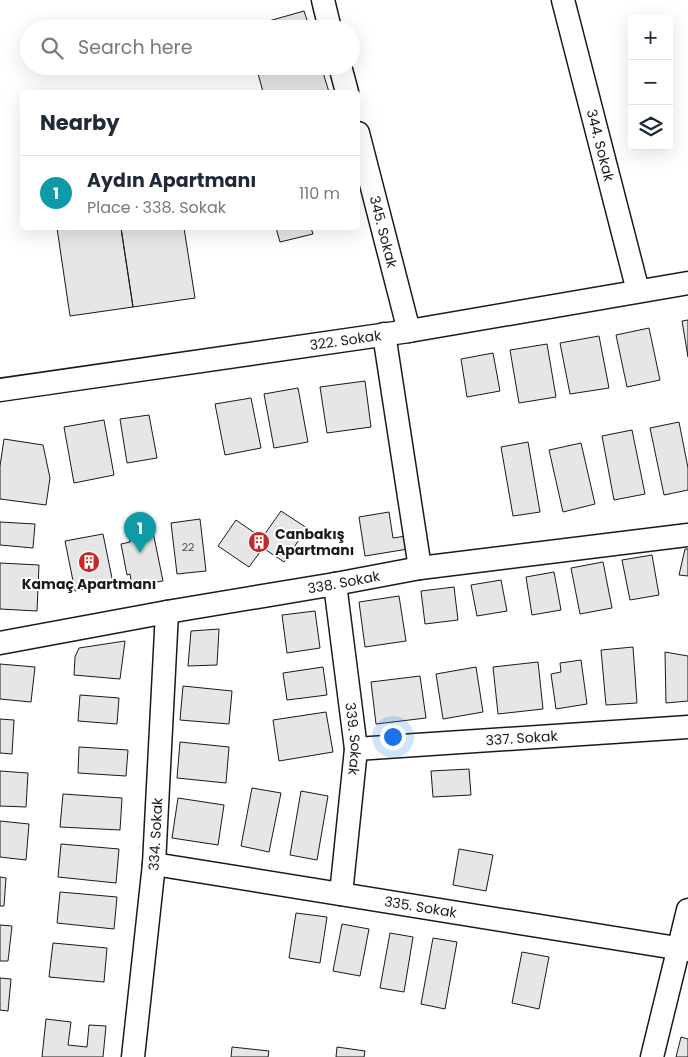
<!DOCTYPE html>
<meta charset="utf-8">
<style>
:root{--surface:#fff;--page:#f2f2f3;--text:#1f2937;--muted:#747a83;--line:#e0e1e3;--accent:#0f766e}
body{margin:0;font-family:Poppins,sans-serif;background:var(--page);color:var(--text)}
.controls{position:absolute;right:15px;top:15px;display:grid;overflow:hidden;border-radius:5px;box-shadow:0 5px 20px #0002}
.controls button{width:45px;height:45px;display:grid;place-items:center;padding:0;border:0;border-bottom:1px solid var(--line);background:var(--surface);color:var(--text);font:25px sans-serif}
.you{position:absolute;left:392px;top:736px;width:18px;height:18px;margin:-12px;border:4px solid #fff;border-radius:50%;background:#1a73e8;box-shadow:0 0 0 8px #1a73e833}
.badge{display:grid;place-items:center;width:32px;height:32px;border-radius:50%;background:var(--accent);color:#fff;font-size:16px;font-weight:700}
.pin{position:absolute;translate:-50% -41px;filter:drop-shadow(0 1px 2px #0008)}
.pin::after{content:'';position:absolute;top:26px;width:18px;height:15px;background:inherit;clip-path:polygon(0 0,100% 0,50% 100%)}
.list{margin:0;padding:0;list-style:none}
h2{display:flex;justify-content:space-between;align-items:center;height:65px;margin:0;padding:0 20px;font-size:21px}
h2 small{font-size:16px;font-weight:400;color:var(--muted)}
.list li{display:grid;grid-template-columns:32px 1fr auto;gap:15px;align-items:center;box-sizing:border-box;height:75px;padding:0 20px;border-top:1px solid var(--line)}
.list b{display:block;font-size:19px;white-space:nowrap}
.list p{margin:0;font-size:16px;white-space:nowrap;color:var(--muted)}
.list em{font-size:16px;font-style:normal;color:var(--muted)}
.icon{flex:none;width:28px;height:28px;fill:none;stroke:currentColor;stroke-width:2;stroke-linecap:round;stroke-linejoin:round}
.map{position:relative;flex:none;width:688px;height:1057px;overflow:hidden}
.search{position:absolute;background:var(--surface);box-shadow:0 5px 20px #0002;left:20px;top:20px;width:340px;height:55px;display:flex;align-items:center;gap:12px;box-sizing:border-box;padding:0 18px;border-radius:28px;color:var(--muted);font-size:19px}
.panel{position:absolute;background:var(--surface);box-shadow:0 5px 20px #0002;left:20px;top:90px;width:340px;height:140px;border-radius:5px}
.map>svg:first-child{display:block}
.building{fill:#e6e6e6;stroke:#1a1a1a}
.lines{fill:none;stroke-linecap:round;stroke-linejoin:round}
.minor-casing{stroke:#1a1a1a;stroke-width:25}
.minor{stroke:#fff;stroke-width:22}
.labels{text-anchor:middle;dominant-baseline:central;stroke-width:4;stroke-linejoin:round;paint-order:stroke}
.number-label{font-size:11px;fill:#4d4d4d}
.street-label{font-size:14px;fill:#1a1a1a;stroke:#fff}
.poi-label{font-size:14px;font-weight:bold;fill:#1a1a1a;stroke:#fff;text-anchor:start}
</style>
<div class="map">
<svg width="688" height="1057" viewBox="0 0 688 1057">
<rect width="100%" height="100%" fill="#fff"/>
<path class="building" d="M304,11l6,18h-66v-1z
M256,66h65l8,26h-66z
M57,228h64l12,79 -63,9z
M121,228h63l11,70 -62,9z
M276,228h35l2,6 -33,8z
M688,320v37l-6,-36z
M649,328l11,52 -33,7 -11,-52z
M599,336l10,52 -39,6 -10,-51z
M547,344l9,53 -37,6 -9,-53z
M493,353l7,38 -33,6 -6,-38z
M365,381l6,46 -44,6 -7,-46z
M298,388l10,54 -34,6 -10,-54z
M251,398l10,50 -36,7 -10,-51z
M149,415l8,43 -30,5 -7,-44z
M104,420l10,55 -40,8 -10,-56z
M679,422l9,46v22l-24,5 -14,-67z
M632,430l13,64 -31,6 -12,-64z
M4,439l39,6 7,33 -4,27 -46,-6v-33z
M528,442l12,70 -27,4 -12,-69z
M581,443l14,61 -32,8 -14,-62z
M281,511l26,17 -23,34 -21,-14 -14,19 -31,-21 18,-26 26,18z
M389,512l4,26 13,-2 2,13 -43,7 -6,-39z
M200,519l6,52 -29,3 -6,-51z
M0,522l35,2 -2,24 -33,-3z
M149,527l1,6 3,-1 10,49 -31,5 -2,-12 -3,1 -6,-31 9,-2 -2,-11z
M103,534l10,49 -38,8 -10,-50z
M685,549h3v27l-9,-1z
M652,555l7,40 -29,5 -8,-40z
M603,562l9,46 -32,6 -9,-46z
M0,563l39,2 -2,46 -37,-2z
M554,572l7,38 -29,5 -6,-38z
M501,580l6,31 -30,5 -6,-31z
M454,587l4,33 -33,4 -4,-33z
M399,596l7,45 -41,6 -6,-45z
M315,611l5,37 -33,5 -5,-38z
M219,629l-2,36 -29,1 3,-35z
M125,641l-5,38 -46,-4 1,-18 4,-9z
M633,647l4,56 -31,2 -5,-55z
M665,652l23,4v45l-22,2z
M581,660l6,44 -31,5 -5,-35 10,-2 -1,-9z
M538,662l5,47 -45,5 -5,-47z
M0,664l35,3 -4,35 -31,-3z
M323,667l4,28 -40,5 -4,-27z
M476,667l7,45 -40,7 -7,-45z
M420,676l6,42 -50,6 -5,-42z
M183,686l49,5 -3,33 -49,-4z
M80,695l39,3 -2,26 -39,-3z
M326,712l7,40 -54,9 -6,-41z
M0,719l14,1 -2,34 -12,-1z
M180,742l49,5 -3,36 -49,-5z
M79,747l49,3 -2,26 -48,-3z
M469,769l2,26 -38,2 -2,-26z
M0,771l28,2 -2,34 -26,-1z
M252,788l29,5 -12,59 -28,-6z
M301,791l27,5 -11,64 -27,-5z
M63,794l59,4 -2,32 -60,-3z
M178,798l46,7 -6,40 -46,-7z
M0,821l29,3 -3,36 -26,-3z
M61,844l58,5 -3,34 -58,-6z
M459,849l34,6 -7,36 -33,-6z
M0,877l6,1 -2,28h-4z
M60,892l57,5 -3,32 -57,-6z
M296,913l31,4 -7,46 -31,-5z
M342,924l27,5 -9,47 -27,-5z
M0,925l12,1 -4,35h-8z
M390,933l23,4 -9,55 -24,-4z
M433,938l24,4 -12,67 -24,-5z
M53,943l54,5 -3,34 -55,-5z
M522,952l27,5 -10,52 -27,-6z
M0,978l11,1 -3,32 -8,-1z
M46,1019l25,3 -3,23 19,2 2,-22 17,1 -3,31h-61z
M681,1037l7,2v18h-12z
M232,1047l37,4 -1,6h-37z
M337,1047l28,4 -1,6h-28z"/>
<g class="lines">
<g class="minor-casing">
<g id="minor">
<path d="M323,0l7,29"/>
<path id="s1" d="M563,0l75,291"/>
<path d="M340,66l7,26"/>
<path id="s2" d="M358,133l51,198"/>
<path d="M384,334l36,234"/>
<path id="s3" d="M0,390l409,-59 279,-48"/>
<path id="s4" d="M335,584l21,165 -15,145"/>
<path id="s5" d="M0,643l167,-31 168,-28 85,-16 268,-33"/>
<path id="s6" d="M356,749l332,-22"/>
<path id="s7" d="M154,864l534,86"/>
<path id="s8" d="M133,1057l21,-193 13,-252"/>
<path d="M652,1057l36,-147"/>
</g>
</g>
<use href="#minor" class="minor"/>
</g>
<defs>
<g id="building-disc" transform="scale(1.125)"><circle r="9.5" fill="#c62828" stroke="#fff"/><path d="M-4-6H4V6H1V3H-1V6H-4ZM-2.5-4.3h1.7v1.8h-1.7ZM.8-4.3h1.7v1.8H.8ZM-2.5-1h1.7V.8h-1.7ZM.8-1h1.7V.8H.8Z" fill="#fff"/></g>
</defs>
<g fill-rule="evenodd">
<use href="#building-disc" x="259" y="542"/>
<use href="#building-disc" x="89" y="562"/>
</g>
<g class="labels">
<g class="number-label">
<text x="188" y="547">22</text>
</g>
<g class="street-label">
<text stroke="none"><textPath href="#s1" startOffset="150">344. Sokak</textPath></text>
<text stroke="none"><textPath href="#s2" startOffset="102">345. Sokak</textPath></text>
<text stroke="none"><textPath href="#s3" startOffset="349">322. Sokak</textPath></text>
<text stroke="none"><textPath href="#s5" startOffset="349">338. Sokak</textPath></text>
<text stroke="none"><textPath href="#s6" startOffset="166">337. Sokak</textPath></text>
<text stroke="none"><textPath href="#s4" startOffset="156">339. Sokak</textPath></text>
<text stroke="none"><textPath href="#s8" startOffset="224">334. Sokak</textPath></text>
<text stroke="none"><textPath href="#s7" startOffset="270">335. Sokak</textPath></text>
</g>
<g class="poi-label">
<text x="275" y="534">Canbakış<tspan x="275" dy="16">Apartmanı</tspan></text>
<text x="89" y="584" text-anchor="middle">Kamaç Apartmanı</text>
</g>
</g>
</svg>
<div class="controls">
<button>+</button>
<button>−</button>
<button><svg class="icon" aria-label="layers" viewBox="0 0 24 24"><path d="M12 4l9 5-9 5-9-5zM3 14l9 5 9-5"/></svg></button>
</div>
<div class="you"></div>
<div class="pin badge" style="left:140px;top:553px;background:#0f9aa8">1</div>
<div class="search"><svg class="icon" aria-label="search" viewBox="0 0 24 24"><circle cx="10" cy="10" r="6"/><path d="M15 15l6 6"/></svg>Search here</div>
<section class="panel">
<h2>Nearby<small></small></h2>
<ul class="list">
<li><span class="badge" style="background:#0f9aa8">1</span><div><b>Aydın Apartmanı</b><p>Place · 338. Sokak</p></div><em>110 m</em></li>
</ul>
</section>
</div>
